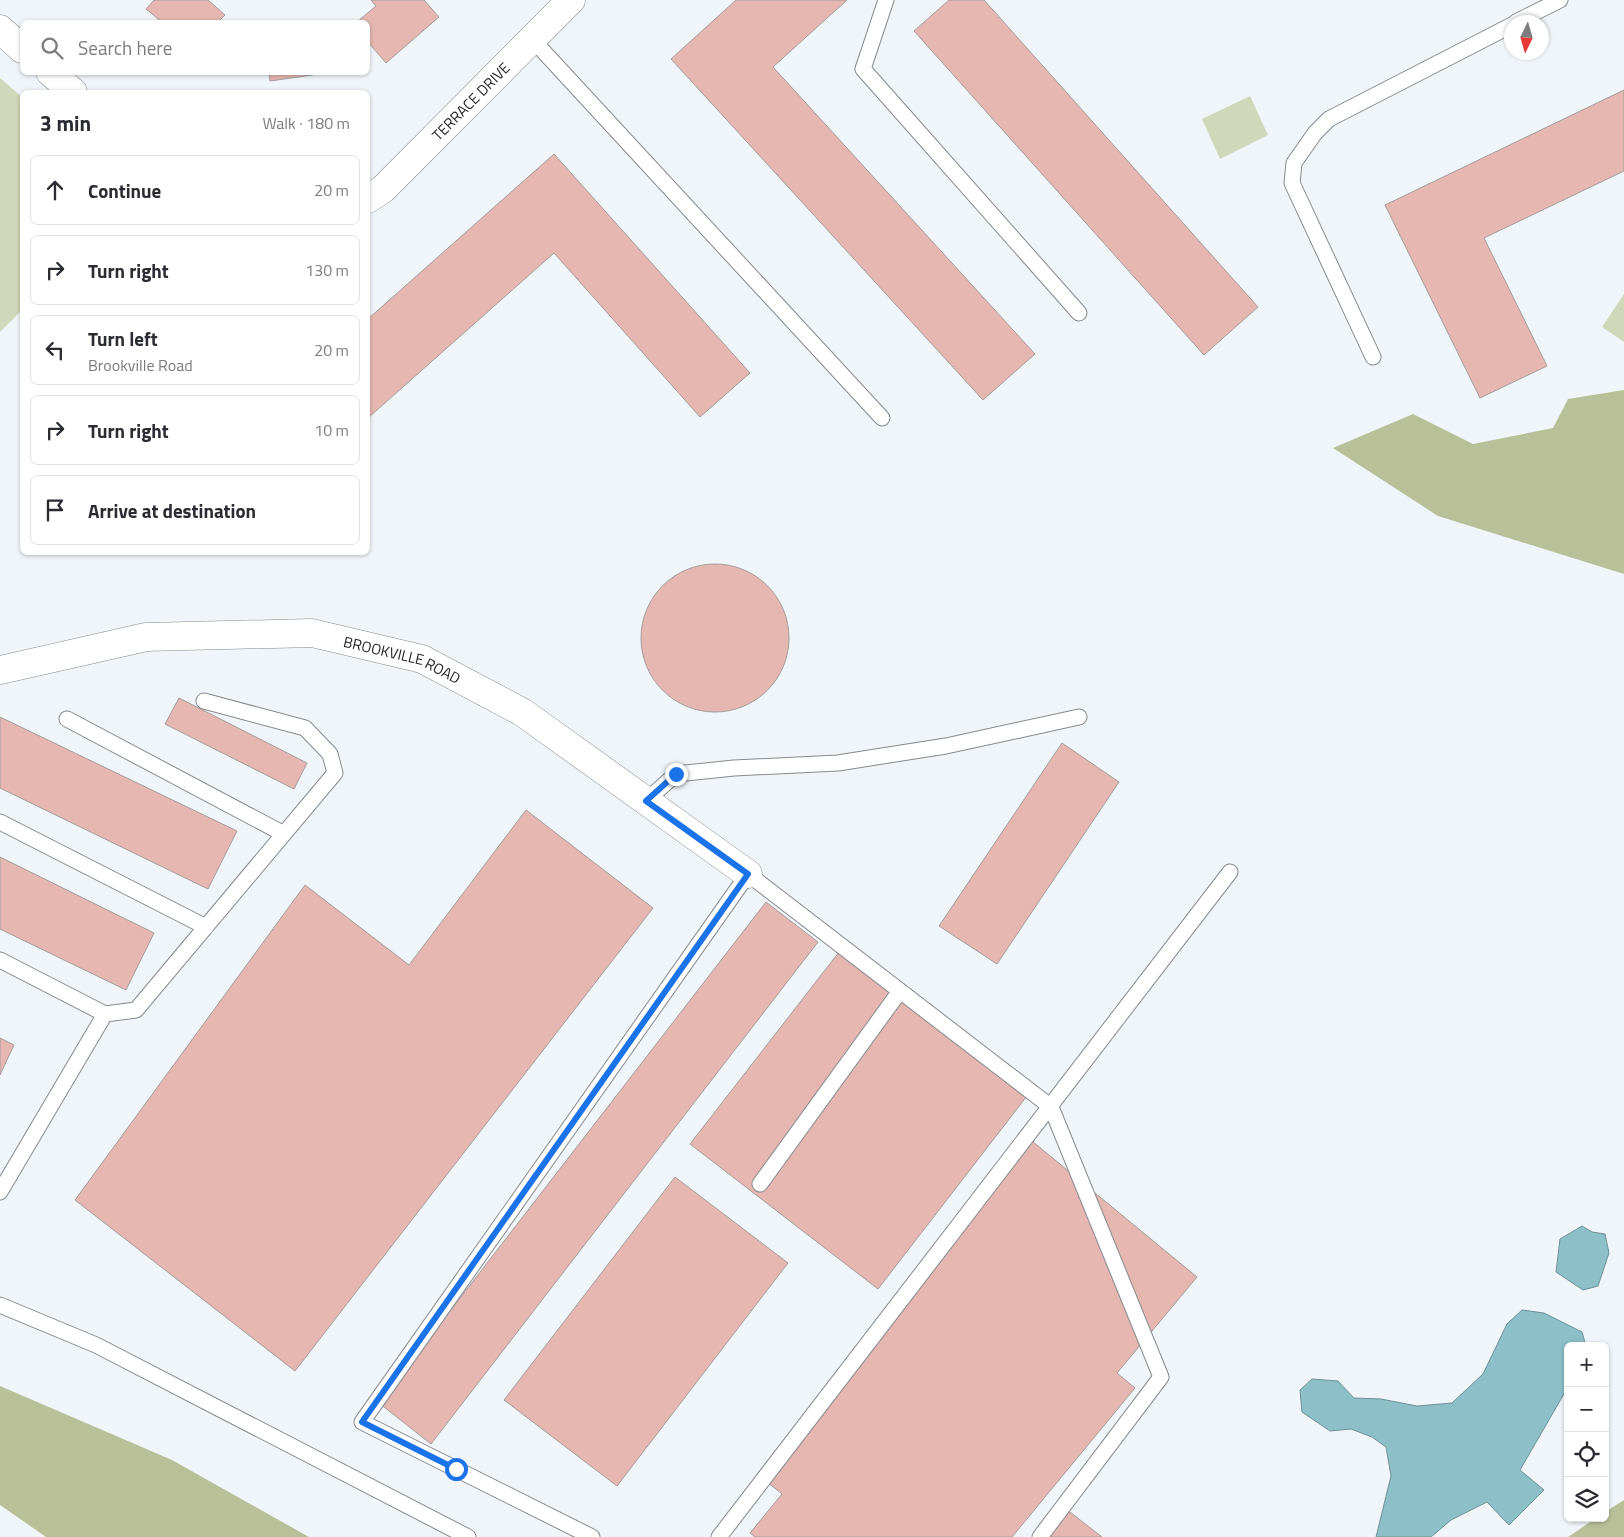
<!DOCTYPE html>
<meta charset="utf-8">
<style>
:root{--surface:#fff;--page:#f2f2f3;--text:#2b2b33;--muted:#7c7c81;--line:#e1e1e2}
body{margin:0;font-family:"Titillium Web",sans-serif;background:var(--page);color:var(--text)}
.controls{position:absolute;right:15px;bottom:15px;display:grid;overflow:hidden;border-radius:8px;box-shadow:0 1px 4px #0004}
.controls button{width:45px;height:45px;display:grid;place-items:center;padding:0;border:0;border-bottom:1px solid var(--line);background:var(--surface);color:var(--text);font:25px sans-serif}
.compass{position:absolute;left:1504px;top:15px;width:45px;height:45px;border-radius:50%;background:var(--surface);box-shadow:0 1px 4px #0004;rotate:185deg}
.stop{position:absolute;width:15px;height:15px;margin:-11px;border:4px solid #1a73e8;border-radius:50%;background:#fff}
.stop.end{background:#1a73e8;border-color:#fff;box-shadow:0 1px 5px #0008}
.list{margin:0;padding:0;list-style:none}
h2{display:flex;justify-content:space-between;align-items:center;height:65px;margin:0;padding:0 20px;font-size:21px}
h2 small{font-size:16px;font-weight:400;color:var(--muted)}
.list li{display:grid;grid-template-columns:32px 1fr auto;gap:15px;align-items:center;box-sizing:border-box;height:70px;margin:0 10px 10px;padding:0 10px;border:1px solid var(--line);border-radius:8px}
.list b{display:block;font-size:19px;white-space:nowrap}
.list p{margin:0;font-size:16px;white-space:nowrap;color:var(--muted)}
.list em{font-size:16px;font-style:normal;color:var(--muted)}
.icon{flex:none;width:28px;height:28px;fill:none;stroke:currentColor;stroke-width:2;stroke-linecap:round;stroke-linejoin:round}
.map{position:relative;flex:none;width:1624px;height:1537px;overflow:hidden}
.search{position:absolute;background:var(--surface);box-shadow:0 1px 4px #0004;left:20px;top:20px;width:350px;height:55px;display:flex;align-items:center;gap:12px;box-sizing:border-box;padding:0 18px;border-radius:8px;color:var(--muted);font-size:19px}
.panel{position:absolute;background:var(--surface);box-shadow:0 1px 4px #0004;left:20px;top:90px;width:350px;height:465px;border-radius:8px}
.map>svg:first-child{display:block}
.green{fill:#d1d7b9}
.forest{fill:#b9c099}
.water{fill:#8cbfc7;stroke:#6d9197}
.building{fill:#e5b7b0;stroke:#a39c9b}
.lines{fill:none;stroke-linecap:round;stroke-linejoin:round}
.service-casing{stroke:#868a8f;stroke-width:17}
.minor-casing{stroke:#868a8f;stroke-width:29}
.tertiary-casing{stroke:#868a8f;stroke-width:29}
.service{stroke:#fff;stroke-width:15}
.minor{stroke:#fff;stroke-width:28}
.tertiary{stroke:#fff;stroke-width:28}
.route{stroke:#1a73e8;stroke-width:6}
.labels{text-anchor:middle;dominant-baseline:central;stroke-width:5;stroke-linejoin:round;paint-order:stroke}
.street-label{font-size:15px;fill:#242527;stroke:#fff}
</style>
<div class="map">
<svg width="1624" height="1537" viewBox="0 0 1624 1537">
<rect width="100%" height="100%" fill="#f0f5fa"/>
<path class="green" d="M0,78l22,19v213l-22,22z
M1250,96l18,39 -48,24 -18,-40z
M1624,294v48l-22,-15z"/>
<path class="forest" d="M1624,390v184l-186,-58 -105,-68 80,-34 60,30 80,-16 15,-29z
M0,1386l172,74 137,77h-263l-46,-32z
M1624,1500v37h-56l28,-19h9v-6z"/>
<path class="water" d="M1582,1226l10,6 13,2 4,19 -11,33 -15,4 -27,-18 4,-33z
M1522,1310l22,3 38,19 4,14h-18v41l-48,83 24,20 -35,35 -22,-23 -36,18 -20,17h-55l15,-61 -5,-29 -14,-10 -21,-8 -21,2 -28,-19 -2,-22 12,-11 26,2 16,17 27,1 36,7 35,-3 31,-29 24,-50z"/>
<path class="building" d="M154,0h54l17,15 -7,7h-56l-16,-13z
M371,0h53l15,17 -53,46 -18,-21v-20h-11l19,-16z
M736,0h111l-74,67 262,287 -52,46 -312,-341z
M949,0h35l274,307 -54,48 -290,-324z
M269,72h56l1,1 -56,8z
M1624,90v81l-140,67 63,128 -67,32 -95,-193z
M554,154l196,219 -50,44 -146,-164 -186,165v-99z
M641 638a74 74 0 1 1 148 0a74 74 0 1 1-148 0Z
M179,698l128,65 -13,26 -129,-65z
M0,717l237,114 -29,58 -208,-101z
M1062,743l57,39 -122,182 -58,-38z
M526,810l127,98 -358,463 -220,-171 230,-315 104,80z
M0,857l154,76 -28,57 -126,-61z
M766,902l52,40 -387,502 -52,-41z
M839,952l188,144 -149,193 -188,-145z
M0,1038l14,7 -14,30z
M1032,1141l165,136 -80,96 18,15 -123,149h-257l-5,-4 32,-39 -25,-20z
M675,1177l113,86 -171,223 -113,-86z
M1066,1509l36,28h-58z"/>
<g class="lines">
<g class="service-casing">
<path id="service" d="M886,0l-23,69 216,244
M1516,22l44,-22
M532,39l350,379
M1373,357l-81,-174 2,-20 21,-30 14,-14 183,-94
M67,719l217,115
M646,801l30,-27 58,-6 104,-5 108,-17 133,-29
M0,822l206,105
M0,960l105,54 -105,178
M105,1014l31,-4 199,-237 -5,-19 -25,-26 -101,-27
M760,1184l140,-193
M0,1305l96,40 372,192
M592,1537l-230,-115 386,-548 303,233 110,270 -121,160
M719,1537l511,-665"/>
</g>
<g class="minor-casing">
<g id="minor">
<path id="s1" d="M0,670l146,-33 166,-4 110,26 100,53 226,162"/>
</g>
</g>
<g class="tertiary-casing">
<g id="tertiary">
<path d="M0,29l22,20"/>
<path d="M50,72l23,20"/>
<path id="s2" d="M368,199l15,-10 188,-189"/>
</g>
</g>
<use href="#service" class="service"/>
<use href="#minor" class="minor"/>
<use href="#tertiary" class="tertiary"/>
</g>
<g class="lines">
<path class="route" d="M456,1469l-94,-47 386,-548 -102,-73 30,-27"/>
</g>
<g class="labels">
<g class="street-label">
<text stroke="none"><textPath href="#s2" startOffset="142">TERRACE DRIVE</textPath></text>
<text stroke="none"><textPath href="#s1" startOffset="410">BROOKVILLE ROAD</textPath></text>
</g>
</g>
</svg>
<div class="controls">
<button>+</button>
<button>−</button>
<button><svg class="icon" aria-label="locate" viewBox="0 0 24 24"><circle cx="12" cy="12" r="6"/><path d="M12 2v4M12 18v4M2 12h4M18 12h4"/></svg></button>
<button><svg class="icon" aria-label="layers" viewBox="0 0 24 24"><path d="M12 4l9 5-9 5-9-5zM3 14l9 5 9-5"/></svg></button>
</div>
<svg class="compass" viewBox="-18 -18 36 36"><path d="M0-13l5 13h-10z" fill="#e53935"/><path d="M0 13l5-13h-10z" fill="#7c7c81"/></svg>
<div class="stop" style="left:456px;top:1469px"></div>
<div class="stop end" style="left:676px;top:774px"></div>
<div class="search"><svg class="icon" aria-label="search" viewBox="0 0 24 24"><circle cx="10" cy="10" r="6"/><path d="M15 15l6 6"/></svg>Search here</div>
<section class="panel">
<h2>3 min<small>Walk · 180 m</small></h2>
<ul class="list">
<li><svg class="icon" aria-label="ahead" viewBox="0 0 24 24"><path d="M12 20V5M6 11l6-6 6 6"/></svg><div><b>Continue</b></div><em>20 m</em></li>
<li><svg class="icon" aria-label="right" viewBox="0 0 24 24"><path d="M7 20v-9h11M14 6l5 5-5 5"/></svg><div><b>Turn right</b></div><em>130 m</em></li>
<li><svg class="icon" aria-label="left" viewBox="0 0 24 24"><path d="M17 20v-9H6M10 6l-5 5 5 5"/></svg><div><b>Turn left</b><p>Brookville Road</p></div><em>20 m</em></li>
<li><svg class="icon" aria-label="right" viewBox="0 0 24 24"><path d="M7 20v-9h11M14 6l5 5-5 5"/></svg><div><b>Turn right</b></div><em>10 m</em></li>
<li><svg class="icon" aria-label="arrive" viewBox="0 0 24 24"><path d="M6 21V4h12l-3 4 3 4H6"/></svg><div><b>Arrive at destination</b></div></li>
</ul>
</section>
</div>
